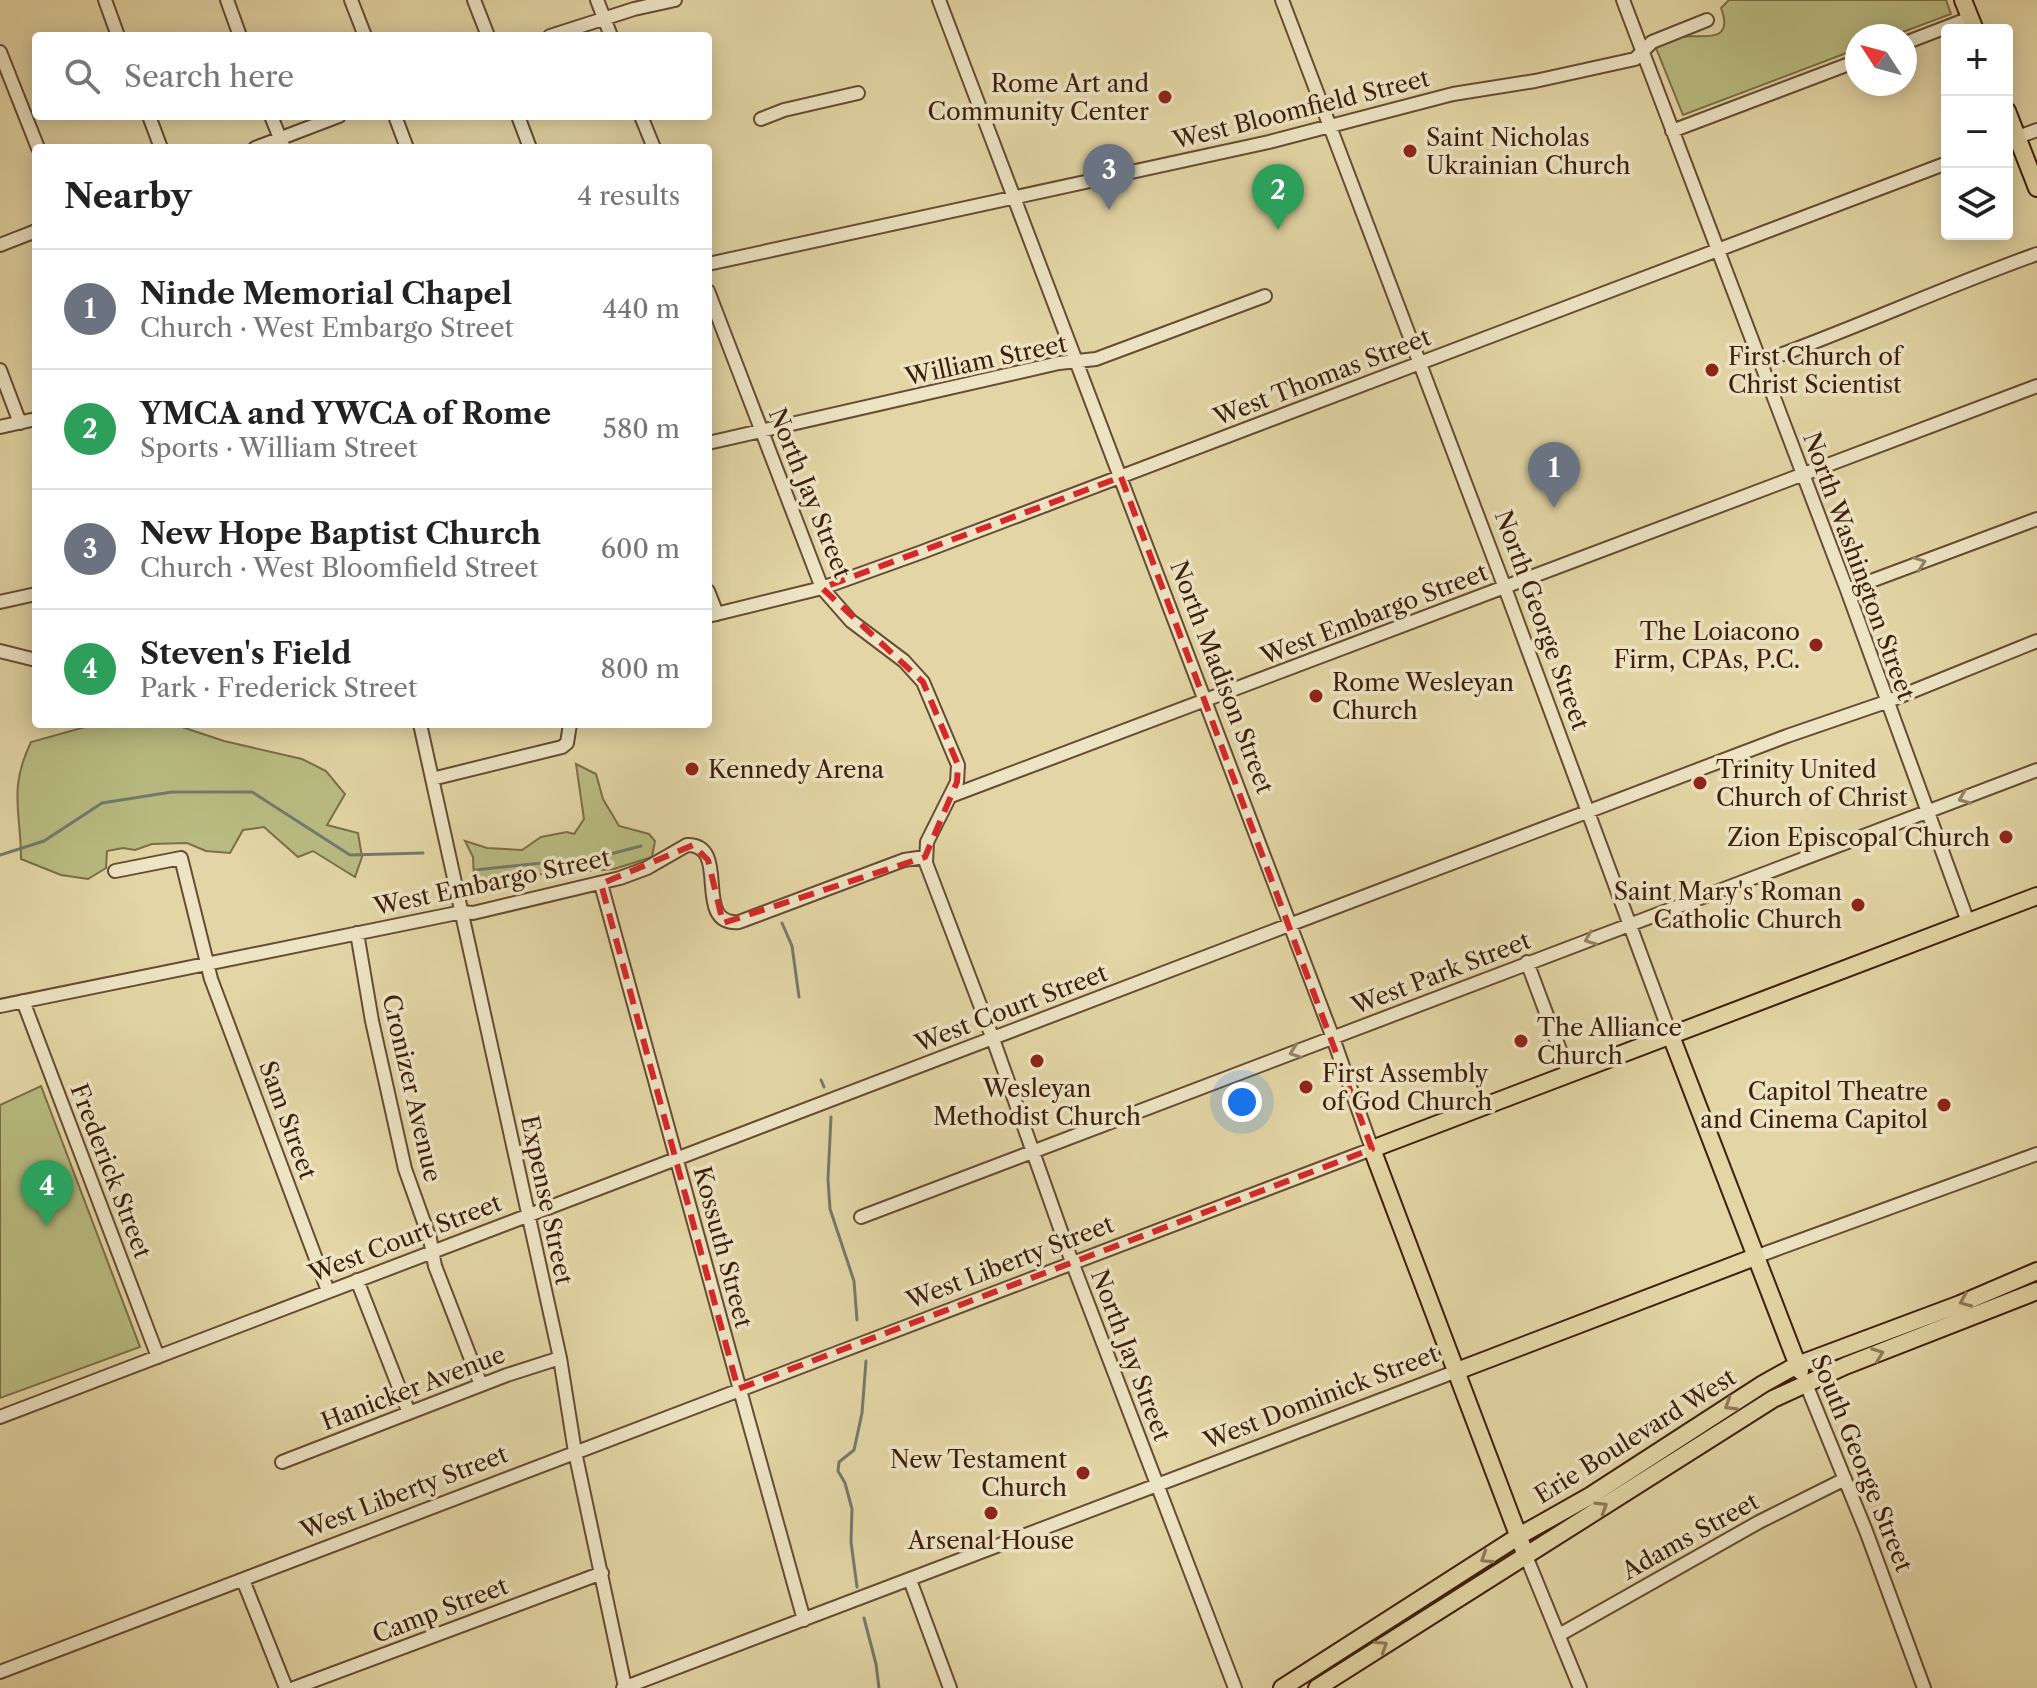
<!DOCTYPE html>
<meta charset="utf-8">
<style>
:root{--surface:#fff;--page:#f6f6f6;--text:#222;--muted:#767676;--line:#e0e0e0;--accent:#0b8043}
body{margin:0;font-family:"Libre Caslon Text",serif;background:var(--page);color:var(--text)}
.controls{position:absolute;right:24px;top:24px;display:grid;overflow:hidden;border-radius:8px;box-shadow:0 4px 20px #0003}
.controls button{width:72px;height:72px;display:grid;place-items:center;padding:0;border:0;border-bottom:2px solid var(--line);background:var(--surface);color:var(--text);font:40px sans-serif}
.compass{position:absolute;left:1845px;top:24px;width:72px;height:72px;border-radius:50%;background:var(--surface);box-shadow:0 4px 20px #0003;rotate:306deg}
.you{position:absolute;left:1242px;top:1102px;width:28px;height:28px;margin:-20px;border:6px solid #fff;border-radius:50%;background:#1a73e8;box-shadow:0 0 0 12px #1a73e833}
.badge{display:grid;place-items:center;width:52px;height:52px;border-radius:50%;background:var(--accent);color:#fff;font-size:26px;font-weight:700}
.pin{position:absolute;translate:-50% -66px;filter:drop-shadow(0 2px 4px #0008)}
.pin::after{content:'';position:absolute;top:42px;width:28px;height:24px;background:inherit;clip-path:polygon(0 0,100% 0,50% 100%)}
.list{margin:0;padding:0;list-style:none}
h2{display:flex;justify-content:space-between;align-items:center;height:104px;margin:0;padding:0 32px;font-size:34px}
h2 small{font-size:26px;font-weight:400;color:var(--muted)}
.list li{display:grid;grid-template-columns:52px 1fr auto;gap:24px;align-items:center;box-sizing:border-box;height:120px;padding:0 32px;border-top:2px solid var(--line)}
.list b{display:block;font-size:30px;white-space:nowrap}
.list p{margin:0;font-size:26px;white-space:nowrap;color:var(--muted)}
.list em{font-size:26px;font-style:normal;color:var(--muted)}
.icon{flex:none;width:44px;height:44px;fill:none;stroke:currentColor;stroke-width:2;stroke-linecap:round;stroke-linejoin:round}
.map{position:relative;flex:none;width:2037px;height:1688px;overflow:hidden}
.search{position:absolute;background:var(--surface);box-shadow:0 4px 20px #0003;left:32px;top:32px;width:680px;height:88px;display:flex;align-items:center;gap:20px;box-sizing:border-box;padding:0 28px;border-radius:8px;color:var(--muted);font-size:30px}
.panel{position:absolute;background:var(--surface);box-shadow:0 4px 20px #0003;left:32px;top:144px;width:680px;height:584px;border-radius:8px}
.map>svg:first-child{display:block}
.green{fill:#b9bc82;stroke:#7c6e48;stroke-width:2}
.lines{fill:none;stroke-linecap:round;stroke-linejoin:round}
.stream{stroke:#737a6e;stroke-width:3}
.minor-casing{stroke:#674c33;stroke-width:16}
.major-casing{stroke:#3e1f0d;stroke-width:20}
.minor{stroke:#ede4c4;stroke-width:12}
.major{stroke:#e3d5a5;stroke-width:16}
.oneway{stroke:#968268}
.oneway2{stroke:#907a59}
.marked{fill:none;stroke:#d62828;stroke-width:6;stroke-dasharray:16 10;stroke-linejoin:round}
.poi-dot{fill:#8f2418;stroke:#ede4c4;stroke-width:3}
.labels{text-anchor:middle;dominant-baseline:central;stroke-width:7;stroke-linejoin:round;paint-order:stroke}
.poi-label{font-size:24px;fill:#3e1f0d;stroke:#ede4c4;text-anchor:start}
.street-label{font-size:24px;fill:#3e1f0d;stroke:#ede4c4}
</style>
<div class="map">
<svg width="2037" height="1688" viewBox="0 0 2037 1688">
<rect width="100%" height="100%" fill="#e3d5a5"/>
<filter id="stains"><feTurbulence type="fractalNoise" baseFrequency=".0025" numOctaves="4"/><feColorMatrix values="0 0 0 0 .2 0 0 0 0 .09 0 0 0 0 .02 0 0 0 .5 -.17"/></filter>
<radialGradient id="worn" r=".72"><stop offset=".6" stop-color="#630" stop-opacity="0"/><stop offset="1" stop-color="#630" stop-opacity=".3"/></radialGradient>
<path class="green" d="M1729,0h217l5,14 -59,22h-35v13l-174,66 -27,-67c7,-3 16,-9 24,-11 17,-4 56,10 41,-29z
M96,724l80,1 48,16 78,18 24,12 19,23 -18,31 31,8 4,24 -7,20 -42,-26 -15,6 -34,-30 -21,3 -13,23 -24,-2 -19,-8 -35,1 -17,6 -12,-2 -16,3 -1,17 -18,11 -27,-4 -40,-16c0,-49 -13,-69 10,-117z
M576,764l20,10 7,25 16,27 30,8 6,7 -3,16 -38,12 -140,10 -1,-22 -8,-16 22,7 35,2 19,-13 26,-5 7,2 10,-15z
M41,1086l99,261 -140,51v-293z"/>
<g class="lines">
<path class="stream" d="M0,855l44,-14 58,-38 70,-11h80l98,63 73,-2
M475,870l124,-13 42,-11
M782,923l10,23 7,51
M821,1080l3,7
M831,1117l-3,62 2,30 24,72 3,39
M857,1587l-6,-45 1,-33 -7,-26 -7,-12 1,-9 15,-12 8,-37 4,-52
M864,1618l12,46 3,24"/>
<g class="minor-casing">
<path id="minor" d="M105,0l13,36
M227,0l13,36
M351,0l14,36
M474,0l14,36
M597,0l14,36
M1282,0l223,588 166,448
M1623,0l224,590 121,332
M550,36l84,-27 41,-9
M1905,43l65,-25
M0,52l38,96
M149,116l12,32
M271,116l13,32
M395,116l12,32
M518,116l12,32
M641,116l13,32
M761,119l23,-9 74,-17
M1672,131l185,-70
M2007,141l30,-11
M255,148l84,-32
M0,245l36,-14
M708,264l561,-122 184,-48 82,-13 100,-22 17,-17 55,-22
M708,291l114,297 29,33 53,40 19,21 35,83 -1,17 -30,60 -1,21 67,176 79,223 163,426
M1761,362c93,-33 183,-75 276,-108
M0,370l20,53
M0,427l36,-8
M708,443l351,-80 37,-4 169,-63
M1847,590l190,-71
M708,591l9,23
M0,602l36,-8
M708,616l114,-28 100,-36 1025,-389
M0,651l36,9
M420,724l140,634 15,94 50,235
M432,779l130,-32 5,-4 3,-19
M951,796l1086,-410
M115,871l66,-13 30,121 117,312
M601,884c68,245 134,491 203,736
M357,933l15,88 33,148 25,70 5,27 46,119
M1527,962l42,112
M23,1001l135,356
M0,1006l462,-94 11,1 147,-35 27,-10 40,-23c45,-1 4,81 52,77l165,-62 21,-3
M861,1217l1176,-447
M1755,1257l282,-103
M357,1280l52,133
M1806,1384l60,147 58,157
M0,1417l1289,-492 498,-189 99,-34 151,-61
M282,1462l225,-87 53,-17
M1526,1556l54,132
M243,1580l43,108
M910,1580l40,108
M1559,1635l200,-113 86,-43
M0,1672l1372,-523 -39,-111 -394,-1038
M294,1688l308,-115
M623,1688l834,-317"/>
</g>
<g class="major-casing">
<path id="major" d="M1963,0l12,30
M2007,111l30,77
M1671,1036l129,335
M1457,1371l298,-114
M1526,1556l-154,-407 665,-253
M1282,1688l237,-152 71,-40 173,-112 34,-19 163,-61 77,-33
M1317,1688l456,-289 72,-33 192,-75"/>
</g>
<use href="#minor" class="minor"/>
<use href="#major" class="major"/>
</g>
<defs><path id="oneway-chevron" d="M-2-3.5L2.5 0L-2 3.5" fill="none" stroke-width="1.6" stroke-linecap="round" stroke-linejoin="round" transform="scale(2)"/></defs>
<g class="oneway">
<use href="#oneway-chevron" transform="translate(1920 563) rotate(-20)"/>
<use href="#oneway-chevron" transform="translate(1964 798) rotate(158)"/>
<use href="#oneway-chevron" transform="translate(1590 939) rotate(159)"/>
<use href="#oneway-chevron" transform="translate(1295 1052) rotate(160)"/>
</g>
<g class="oneway2">
<use href="#oneway-chevron" transform="translate(1965 1301) rotate(157)"/>
<use href="#oneway-chevron" transform="translate(1878 1354) rotate(-21)"/>
<use href="#oneway-chevron" transform="translate(1730 1405) rotate(148)"/>
<use href="#oneway-chevron" transform="translate(1602 1507) rotate(-32)"/>
<use href="#oneway-chevron" transform="translate(1486 1558) rotate(147)"/>
<use href="#oneway-chevron" transform="translate(1382 1646) rotate(-33)"/>
</g>
<path class="marked" d="M1121,477l251,672 -634,240 -137,-505 92,-39 15,15 15,63 202,-66 32,-75 1,-17 -35,-83 -101,-94z"/>
<g class="poi-dot">
<circle cx="1165" cy="97" r="8"/>
<circle cx="1410" cy="151" r="8"/>
<circle cx="1712" cy="370" r="8"/>
<circle cx="1816" cy="645" r="8"/>
<circle cx="1316" cy="696" r="8"/>
<circle cx="692" cy="769" r="8"/>
<circle cx="1700" cy="783" r="8"/>
<circle cx="2006" cy="837" r="8"/>
<circle cx="1858" cy="905" r="8"/>
<circle cx="1521" cy="1041" r="8"/>
<circle cx="1037" cy="1061" r="8"/>
<circle cx="1306" cy="1087" r="8"/>
<circle cx="1944" cy="1105" r="8"/>
<circle cx="1083" cy="1473" r="8"/>
<circle cx="991" cy="1513" r="8"/>
</g>
<g class="labels">
<g class="poi-label">
<text x="1149" y="83" text-anchor="end">Rome Art and<tspan x="1149" dy="28">Community Center</tspan></text>
<text x="1426" y="137">Saint Nicholas<tspan x="1426" dy="28">Ukrainian Church</tspan></text>
<text x="1728" y="356">First Church of<tspan x="1728" dy="28">Christ Scientist</tspan></text>
<text x="1800" y="631" text-anchor="end">The Loiacono<tspan x="1800" dy="28">Firm, CPAs, P.C.</tspan></text>
<text x="1332" y="682">Rome Wesleyan<tspan x="1332" dy="28">Church</tspan></text>
<text x="708" y="769">Kennedy Arena</text>
<text x="1716" y="769">Trinity United<tspan x="1716" dy="28">Church of Christ</tspan></text>
<text x="1990" y="837" text-anchor="end">Zion Episcopal Church</text>
<text x="1842" y="891" text-anchor="end">Saint Mary's Roman<tspan x="1842" dy="28">Catholic Church</tspan></text>
<text x="1537" y="1027">The Alliance<tspan x="1537" dy="28">Church</tspan></text>
<text x="1322" y="1073">First Assembly<tspan x="1322" dy="28">of God Church</tspan></text>
<text x="1037" y="1088" text-anchor="middle">Wesleyan<tspan x="1037" dy="28">Methodist Church</tspan></text>
<text x="1928" y="1091" text-anchor="end">Capitol Theatre<tspan x="1928" dy="28">and Cinema Capitol</tspan></text>
<text x="1067" y="1459" text-anchor="end">New Testament<tspan x="1067" dy="28">Church</tspan></text>
<text x="991" y="1540" text-anchor="middle">Arsenal House</text>
</g>
<g class="street-label">
<text transform="translate(1301 109) rotate(-14)">West Bloomfield Street</text>
<text transform="translate(986 360) rotate(-12)">William Street</text>
<text transform="translate(1322 377) rotate(-21)">West Thomas Street</text>
<text transform="translate(810 493) rotate(68)">North Jay Street</text>
<text transform="translate(1859 566) rotate(70)">North Washington Street</text>
<text transform="translate(1374 614) rotate(-21)">West Embargo Street</text>
<text transform="translate(1542 620) rotate(70)">North George Street</text>
<text transform="translate(1222 677) rotate(69)">North Madison Street</text>
<text transform="translate(492 882) rotate(-12)">West Embargo Street</text>
<text transform="translate(1441 973) rotate(-21)">West Park Street</text>
<text transform="translate(1011 1008) rotate(-21)">West Court Street</text>
<text transform="translate(412 1088) rotate(77)">Cronizer Avenue</text>
<text transform="translate(288 1120) rotate(70)">Sam Street</text>
<text transform="translate(111 1171) rotate(69)">Frederick Street</text>
<text transform="translate(547 1200) rotate(78)">Expense Street</text>
<text transform="translate(405 1238) rotate(-21)">West Court Street</text>
<text transform="translate(723 1247) rotate(75)">Kossuth Street</text>
<text transform="translate(1010 1262) rotate(-21)">West Liberty Street</text>
<text transform="translate(1131 1355) rotate(69)">North Jay Street</text>
<text transform="translate(413 1388) rotate(-21)">Hanicker Avenue</text>
<text transform="translate(1321 1397) rotate(-21)">West Dominick Street</text>
<text transform="translate(1635 1436) rotate(-32)">Erie Boulevard West</text>
<text transform="translate(1862 1463) rotate(68)">South George Street</text>
<text transform="translate(404 1492) rotate(-21)">West Liberty Street</text>
<text transform="translate(1690 1536) rotate(-29)">Adams Street</text>
<text transform="translate(440 1610) rotate(-21)">Camp Street</text>
</g>
</g>
<rect width="100%" height="100%" filter="url(#stains)"/>
<rect width="100%" height="100%" fill="url(#worn)"/>
</svg>
<div class="controls">
<button>+</button>
<button>−</button>
<button><svg class="icon" aria-label="layers" viewBox="0 0 24 24"><path d="M12 4l9 5-9 5-9-5zM3 14l9 5 9-5"/></svg></button>
</div>
<svg class="compass" viewBox="-18 -18 36 36"><path d="M0-13l5 13h-10z" fill="#e53935"/><path d="M0 13l5-13h-10z" fill="#767676"/></svg>
<div class="you"></div>
<div class="pin badge" style="left:1554px;top:508px;background:#6b7280">1</div>
<div class="pin badge" style="left:1278px;top:230px;background:#2e9e5b">2</div>
<div class="pin badge" style="left:1109px;top:210px;background:#6b7280">3</div>
<div class="pin badge" style="left:47px;top:1226px;background:#2e9e5b">4</div>
<div class="search"><svg class="icon" aria-label="search" viewBox="0 0 24 24"><circle cx="10" cy="10" r="6"/><path d="M15 15l6 6"/></svg>Search here</div>
<section class="panel">
<h2>Nearby<small>4 results</small></h2>
<ul class="list">
<li><span class="badge" style="background:#6b7280">1</span><div><b>Ninde Memorial Chapel</b><p>Church · West Embargo Street</p></div><em>440 m</em></li>
<li><span class="badge" style="background:#2e9e5b">2</span><div><b>YMCA and YWCA of Rome</b><p>Sports · William Street</p></div><em>580 m</em></li>
<li><span class="badge" style="background:#6b7280">3</span><div><b>New Hope Baptist Church</b><p>Church · West Bloomfield Street</p></div><em>600 m</em></li>
<li><span class="badge" style="background:#2e9e5b">4</span><div><b>Steven's Field</b><p>Park · Frederick Street</p></div><em>800 m</em></li>
</ul>
</section>
</div>
